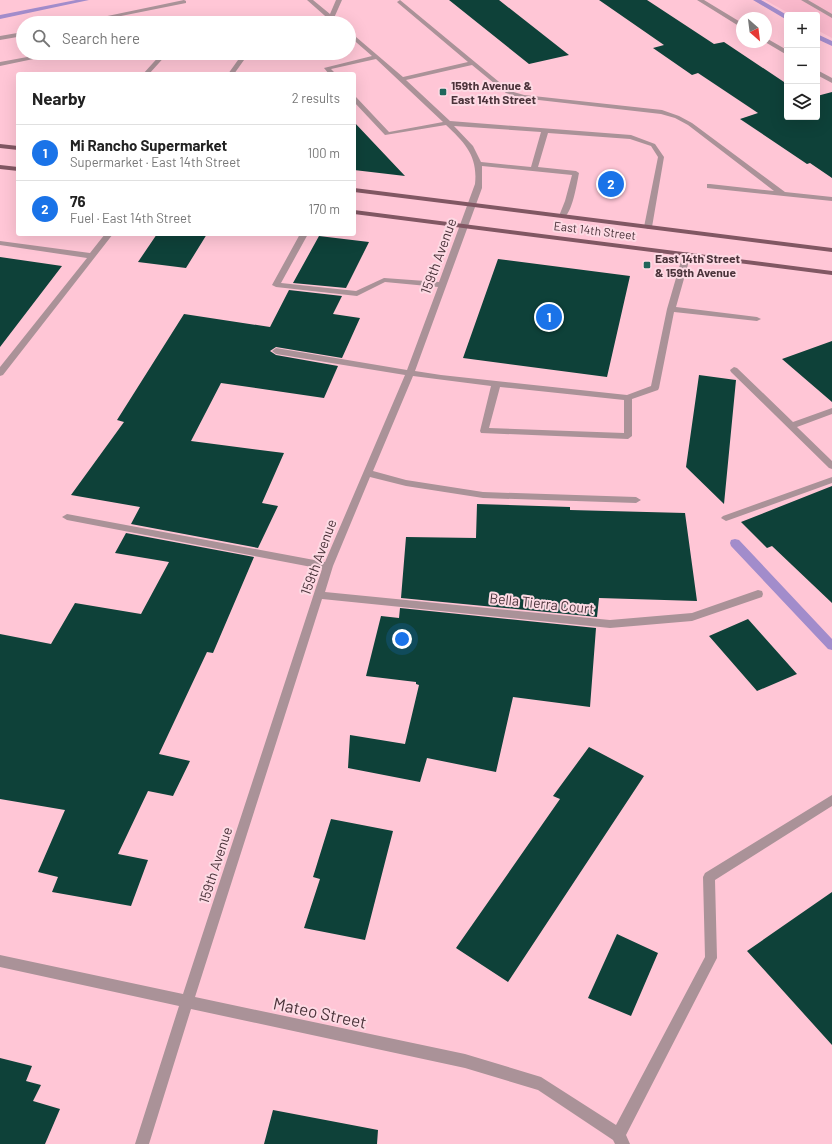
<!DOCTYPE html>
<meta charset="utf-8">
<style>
:root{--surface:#fff;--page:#f2f2f2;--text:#222;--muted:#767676;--line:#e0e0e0;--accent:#1a73e8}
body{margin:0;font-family:Barlow,sans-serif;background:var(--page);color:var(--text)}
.controls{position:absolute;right:12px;top:12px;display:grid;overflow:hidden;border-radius:4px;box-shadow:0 4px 16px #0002}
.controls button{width:36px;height:36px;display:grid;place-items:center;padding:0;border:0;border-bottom:1px solid var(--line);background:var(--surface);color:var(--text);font:20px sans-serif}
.compass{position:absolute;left:736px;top:12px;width:36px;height:36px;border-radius:50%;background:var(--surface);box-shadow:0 4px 16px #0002;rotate:152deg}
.you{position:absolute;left:402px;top:639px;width:14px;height:14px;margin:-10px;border:3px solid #fff;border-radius:50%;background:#1a73e8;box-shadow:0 0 0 6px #1a73e833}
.badge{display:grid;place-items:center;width:26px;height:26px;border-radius:50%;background:var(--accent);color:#fff;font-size:13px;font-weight:700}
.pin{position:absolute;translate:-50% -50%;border:2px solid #fff;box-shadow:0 1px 4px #0006}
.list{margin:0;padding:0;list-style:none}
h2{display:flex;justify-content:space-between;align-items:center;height:52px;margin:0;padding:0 16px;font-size:17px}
h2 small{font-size:13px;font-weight:400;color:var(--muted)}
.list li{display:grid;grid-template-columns:26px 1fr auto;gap:12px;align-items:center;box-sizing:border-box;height:56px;padding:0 16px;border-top:1px solid var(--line)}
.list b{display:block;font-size:15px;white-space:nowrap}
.list p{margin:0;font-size:13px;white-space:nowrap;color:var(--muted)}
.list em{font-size:13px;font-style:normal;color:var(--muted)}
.icon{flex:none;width:22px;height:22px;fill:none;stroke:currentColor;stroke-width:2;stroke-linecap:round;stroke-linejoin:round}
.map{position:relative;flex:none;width:832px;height:1144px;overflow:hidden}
.search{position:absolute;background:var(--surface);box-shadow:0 4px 16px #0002;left:16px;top:16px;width:340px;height:44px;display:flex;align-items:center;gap:10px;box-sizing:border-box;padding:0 14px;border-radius:22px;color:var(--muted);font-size:15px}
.panel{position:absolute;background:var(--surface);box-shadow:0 4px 16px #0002;left:16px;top:72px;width:340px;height:164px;border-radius:4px}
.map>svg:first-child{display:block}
.built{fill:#f9b8cb}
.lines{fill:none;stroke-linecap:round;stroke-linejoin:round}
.stream{fill:#a28ccb;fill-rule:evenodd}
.building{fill:#0e4139}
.minor{fill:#aa9298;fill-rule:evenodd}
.major{fill:#815763;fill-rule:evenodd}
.poi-dot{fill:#1f665b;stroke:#fddae4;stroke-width:1.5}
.labels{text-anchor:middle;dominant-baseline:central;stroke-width:4;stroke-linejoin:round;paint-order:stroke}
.far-poi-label{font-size:12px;font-weight:bold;fill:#4a333a;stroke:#fddae4;text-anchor:start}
.far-street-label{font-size:12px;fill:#4a333a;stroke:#fddae4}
.street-label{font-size:14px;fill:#4a333a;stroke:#fddae4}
.near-street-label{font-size:17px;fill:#4a333a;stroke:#fddae4}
</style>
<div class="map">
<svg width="832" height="1144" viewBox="0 0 832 1144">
<rect width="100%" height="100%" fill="#ffc6d6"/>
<path class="built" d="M765,0h67v38l-15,-8v-15h-25z"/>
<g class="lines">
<path class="stream" d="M76,0h13l-89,19v-4z
M753,0h8l26,15v5z
M817,34l15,7v5l-15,-7z
M735,539l4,1 93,99v11l-4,-1 -97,-103 -1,-3 1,-3z"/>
</g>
<path class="building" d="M449,0h50l70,55 -40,9z
M599,0h48l67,44 10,-2 63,42v33h30v-21l15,-4v86l-22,-15 -3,1 -67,-45 18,-6 -60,-40 -6,2 -39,-27 11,-3z
M354,122l51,54 -51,-6z
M157,234h50l-21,34 -48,-6z
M319,236l50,6 -23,46 -53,-5z
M0,257l62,9 -62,81z
M498,259l132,17 -23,101 -144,-19z
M289,290l53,6 -9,18 27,4 -18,40 -66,-11 -6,4 6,4 62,11 -14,32 -103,-15 -30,58 93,12 -22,50 16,3 -20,42 -127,-24 9,-17 -69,-12 53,-73 -7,-2 67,-106 86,13z
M832,341v61l-50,-43z
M699,375l37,5 -12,124 -38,-37z
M832,486v117l-60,-57 -5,2 -26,-26z
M477,504l93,3v3l115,3 12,88 -98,-3 -2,19 -196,-19 5,-61 70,1z
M126,533l128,24 -41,96 -6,-1 -48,102 31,7 -17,35 -25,-5 -30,63 30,6 -17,46 -79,-14 6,-15 -20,-5 27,-62 -65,-11v-165l51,10 24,-41 66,11 28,-52 -54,-9z
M400,608l196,20 -6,79 -77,-10 -17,75 -69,-14 -7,24 -72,-14 2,-33 55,9 14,-59 -3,-1v-2l-50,-6 15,-60 18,2z
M748,619l49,55 -40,17 -48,-55z
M589,747l55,29 -136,206 -52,-34 104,-149 -7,-3z
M331,819l62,12 -28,109 -61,-12 16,-49 -7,-2z
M832,892v153l-85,-94z
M617,934l41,19 -27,63 -43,-18z
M0,1058l32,8 -6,15 15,4 -8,16 27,8 -15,35h-45z
M273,1110l105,20 -1,14h-113z"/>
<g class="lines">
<path class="minor" d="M184,0l2,1v2l-100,20h-12z
M307,0h6l17,14 6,-14h6l-8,18 6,5h-7z
M400,0l110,91 14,4 138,15 17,6 13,7 93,69 47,5v4l-125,-13v-4h3l64,7 -86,-66 -13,-7 -14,-4 -140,-16 -15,-5 -34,-28 -66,15 44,41 181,14 24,9 9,13 -12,70 -4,2 -4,-2 14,-70 -7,-11 -21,-7 -82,-6 -10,34 38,4 3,2c-2,10 -7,42 -16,45l-4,-2 6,-15 7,-26 -90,-9v22l-67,183 26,4 186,20 24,-9 16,-77 16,-55 4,-2 4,2 -15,53 81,10 4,2 -4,2 -83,-9 -15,76 -1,2 -26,9v37l-4,3 -147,-6 -1,-2 11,-45 -78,-10 -40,95 33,9 77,12 153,5 5,3 -5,3 -153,-5 -77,-12 -36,-9 -37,89 -8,26 285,28 82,-7 66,-23 4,1 1,3 -1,3 -70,24 -82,7 -288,-29 -127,398 270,57 76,23 75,48 89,-168 -2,-80 2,-4 127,-78v11l-117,74 2,78 -91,177 4,9h-15l-2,-4 -75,-50 -73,-22 -274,-59 -42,135h-14l44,-138 -179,-39v-12l183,39 139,-425 -255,-49 -5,-3 5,-3 258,48 80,-187 -129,-21 -4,-3 4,-3 131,22 31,-83 -53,-5 -28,14 -81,-9 -4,-2 28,-51h8l-27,49 75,8 28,-13 55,4 36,-98c3,-28 -10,-41 -29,-59l-61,10 -31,-33v-6l2,1 33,35 54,-10 -67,-63 -45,10 5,5h-7l-5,-6 48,-12 -23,-20v-5l54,46 65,-15 -70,-59 -1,-1zM454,126l87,6 -10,35 -50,-5 -8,-16zM500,387l124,13v33l-135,-5z
M697,0h7l38,23v5z
M801,0h7l24,14v4z
M23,32v4l-23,4v-4z
M766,38l21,12v5l-22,-13z
M49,53h13l-62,13v-4z
M162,53h6l-19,21h-6z
M243,53h6l-15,21h-6z
M817,70l15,8v5l-15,-8z
M105,234h8l-110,141 -3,1v-9l87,-109 -87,-13v-4l90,12z
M734,367l3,1 56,54 39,-14v6l-35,13 35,34v8l-3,-1 -98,-96 -1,-2z
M832,477v6l-103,37 -3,1 -5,-3 2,-2z"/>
<path class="major" d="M0,144l18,2v4l-18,-2z
M0,165l18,2v4l-18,-2z
M354,188l478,60v4l-478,-60z
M354,210l478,61v4l-478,-61z"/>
</g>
<g class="poi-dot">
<rect x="439" y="88" width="8" height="8" rx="2"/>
<rect x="643" y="261" width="8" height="8" rx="2"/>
</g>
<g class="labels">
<g class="far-poi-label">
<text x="451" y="85">159th Avenue &amp;<tspan x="451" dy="14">East 14th Street</tspan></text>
<text x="655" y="258">East 14th Street<tspan x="655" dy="14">&amp; 159th Avenue</tspan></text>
</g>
<g class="far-street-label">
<text transform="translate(595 230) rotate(7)">East 14th Street</text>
</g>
<g class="street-label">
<text transform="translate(438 256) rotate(-70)">159th Avenue</text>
<text transform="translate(318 557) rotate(-70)">159th Avenue</text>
<text transform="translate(542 603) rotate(6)">Bella Tierra Court</text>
<text transform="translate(215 865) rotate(-72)">159th Avenue</text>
</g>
<g class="near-street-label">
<text transform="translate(320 1012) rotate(12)">Mateo Street</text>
</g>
</g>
</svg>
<div class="controls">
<button>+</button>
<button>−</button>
<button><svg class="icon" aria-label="layers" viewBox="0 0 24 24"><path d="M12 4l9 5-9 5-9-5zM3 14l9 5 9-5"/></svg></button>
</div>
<svg class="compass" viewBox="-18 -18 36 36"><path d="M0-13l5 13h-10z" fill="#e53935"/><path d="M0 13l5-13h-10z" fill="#767676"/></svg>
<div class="you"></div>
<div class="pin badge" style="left:549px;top:317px">1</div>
<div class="pin badge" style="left:611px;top:184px">2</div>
<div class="search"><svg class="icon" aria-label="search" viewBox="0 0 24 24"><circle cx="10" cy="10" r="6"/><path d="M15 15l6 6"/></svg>Search here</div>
<section class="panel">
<h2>Nearby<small>2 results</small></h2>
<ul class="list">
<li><span class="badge">1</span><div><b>Mi Rancho Supermarket</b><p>Supermarket · East 14th Street</p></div><em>100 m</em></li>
<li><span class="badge">2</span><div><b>76</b><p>Fuel · East 14th Street</p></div><em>170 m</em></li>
</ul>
</section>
</div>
